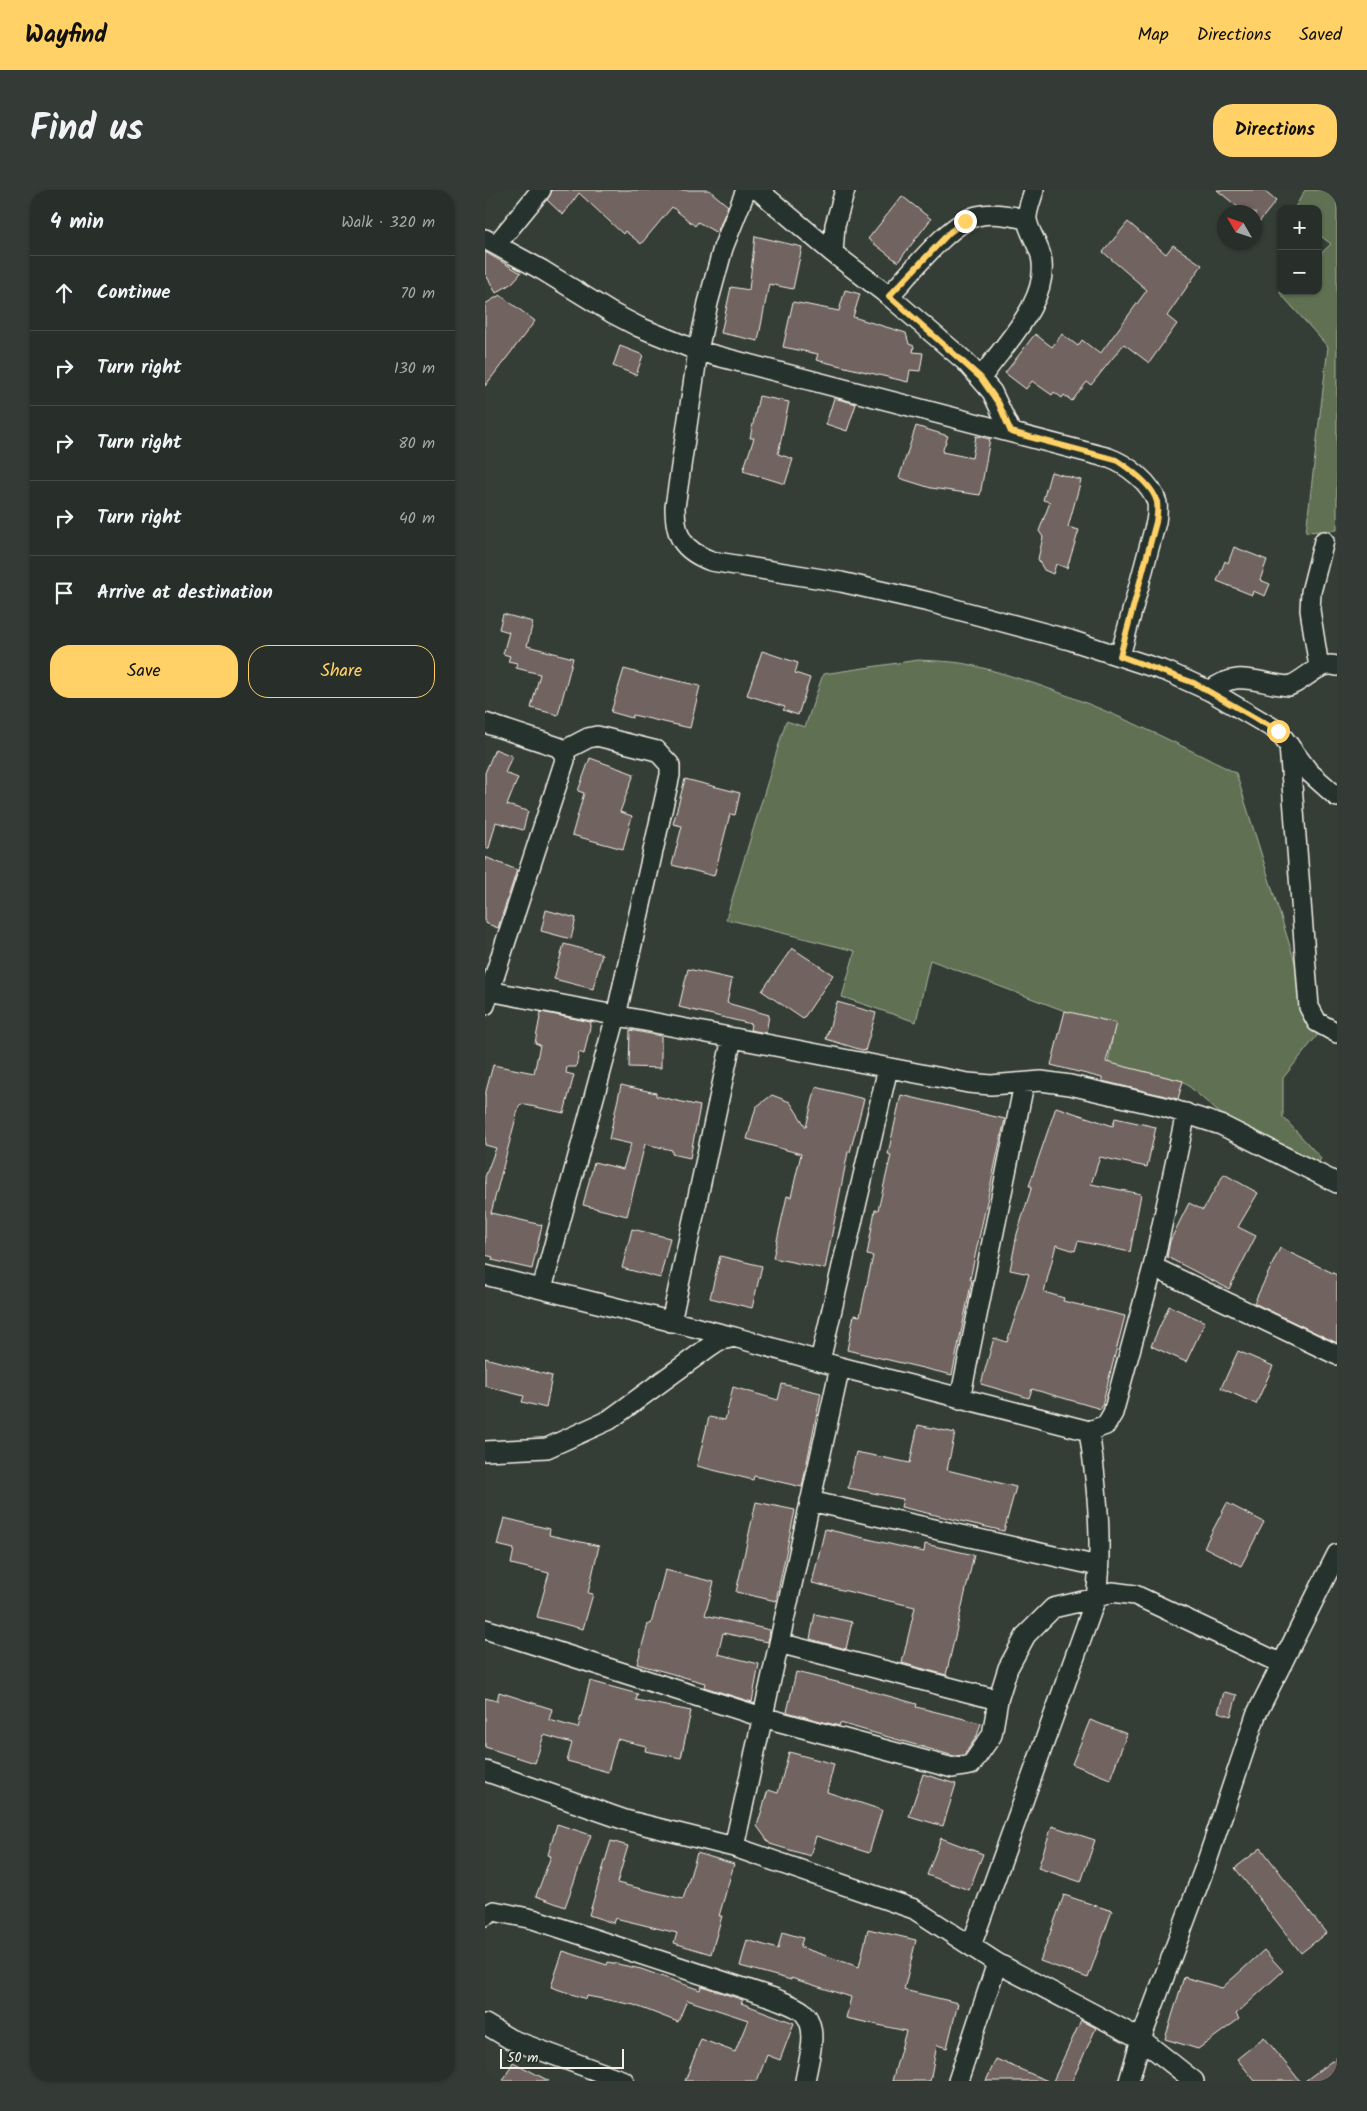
<!DOCTYPE html>
<meta charset="utf-8">
<style>
:root{--surface:#282e29;--page:#343a35;--text:#f1f3f6;--muted:#a5a8a8;--line:#444a46;--accent:#ffd166}
body{margin:0;font-family:Kalam,sans-serif;background:var(--page);color:var(--text)}
.controls{position:absolute;right:15px;top:15px;display:grid;overflow:hidden;border-radius:10px;box-shadow:0 1px 4px #0004}
.controls button{width:45px;height:45px;display:grid;place-items:center;padding:0;border:0;border-bottom:1px solid var(--line);background:var(--surface);color:var(--text);font:25px sans-serif}
.compass{position:absolute;left:732px;top:15px;width:45px;height:45px;border-radius:50%;background:var(--surface);box-shadow:0 1px 4px #0004;rotate:309deg}
.scale{position:absolute;left:15px;bottom:12px;width:124px;box-sizing:border-box;padding-left:5px;border:2px solid #f4f1e8;border-top:0;font-size:14px;line-height:18px;white-space:nowrap;color:#f4f1e8;-webkit-text-stroke:4px #26332d;paint-order:stroke}
.stop{position:absolute;width:15px;height:15px;margin:-11px;border:4px solid #ffd166;border-radius:50%;background:#fff}
.stop.end{background:#ffd166;border-color:#fff;box-shadow:0 1px 5px #0008}
.list{margin:0;padding:0;list-style:none}
h2{display:flex;justify-content:space-between;align-items:center;height:65px;margin:0;padding:0 20px;font-size:21px}
h2 small{font-size:16px;font-weight:400;color:var(--muted)}
.list li{display:grid;grid-template-columns:32px 1fr auto;gap:15px;align-items:center;box-sizing:border-box;height:75px;padding:0 20px;border-top:1px solid var(--line)}
.list b{display:block;font-size:19px;white-space:nowrap}
.list em{font-size:16px;font-style:normal;color:var(--muted)}
.actions{display:flex;gap:10px;padding:15px 20px}
.actions a{flex:1;padding:11px 0;border:1px solid var(--accent);border-radius:20px;text-align:center;font-size:18px;color:var(--accent)}
.actions .main{background:var(--accent);color:#111}
.icon{flex:none;width:28px;height:28px;fill:none;stroke:currentColor;stroke-width:2;stroke-linecap:round;stroke-linejoin:round}
.map{position:relative;flex:none;width:852px;height:1891px;overflow:hidden;border-radius:20px}
header{display:flex;align-items:center;gap:30px;box-sizing:border-box;height:70px;padding:0 25px;background:var(--accent);color:#111}
header strong{font-size:24px}
nav{display:flex;gap:28px;margin-inline-start:auto;font-size:18px}
.intro{display:flex;align-items:center;justify-content:space-between;box-sizing:border-box;height:120px;padding:0 30px}
h1{margin:0;font-size:35px}
.button{padding:12px 22px;border-radius:20px;background:var(--accent);color:#111;font-size:18px;font-weight:700}
main{display:flex;gap:30px;padding:0 30px}
aside{flex:1;background:var(--surface);border-radius:20px;box-shadow:0 1px 4px #0004}
.map>svg:first-child{display:block}
.green{fill:#617153;stroke:#aab19e}
.building{fill:#71645f;stroke:#f4f1e8}
.lines{fill:none;stroke-linecap:round;stroke-linejoin:round}
.minor-casing{stroke:#f4f1e8;stroke-width:22}
.minor{stroke:#26332d;stroke-width:19}
.route{stroke:#ffd166;stroke-width:6}
</style>
<header>
<strong>Wayfind</strong>
<nav><a>Map</a><a>Directions</a><a>Saved</a></nav>
</header>
<div class="intro"><h1>Find us</h1><a class="button">Directions</a></div>
<main>
<aside>
<h2>4 min<small>Walk · 320 m</small></h2>
<ul class="list">
<li><svg class="icon" aria-label="ahead" viewBox="0 0 24 24"><path d="M12 20V5M6 11l6-6 6 6"/></svg><div><b>Continue</b></div><em>70 m</em></li>
<li><svg class="icon" aria-label="right" viewBox="0 0 24 24"><path d="M7 20v-9h11M14 6l5 5-5 5"/></svg><div><b>Turn right</b></div><em>130 m</em></li>
<li><svg class="icon" aria-label="right" viewBox="0 0 24 24"><path d="M7 20v-9h11M14 6l5 5-5 5"/></svg><div><b>Turn right</b></div><em>80 m</em></li>
<li><svg class="icon" aria-label="right" viewBox="0 0 24 24"><path d="M7 20v-9h11M14 6l5 5-5 5"/></svg><div><b>Turn right</b></div><em>40 m</em></li>
<li><svg class="icon" aria-label="arrive" viewBox="0 0 24 24"><path d="M6 21V4h12l-3 4 3 4H6"/></svg><div><b>Arrive at destination</b></div></li>
</ul>
<div class="actions"><a class="main">Save</a><a>Share</a></div>
</aside>
<div class="map">
<svg width="852" height="1891" viewBox="0 0 852 1891">
<rect width="100%" height="100%" fill="#353d37"/>
<filter id="ink" filterUnits="userSpaceOnUse"><feTurbulence type="fractalNoise" baseFrequency=".02" numOctaves="2"/><feDisplacementMap in="SourceGraphic" scale="10" xChannelSelector="R" yChannelSelector="G"/><feConvolveMatrix kernelMatrix="1 2 1 2 8 2 1 2 1" color-interpolation-filters="sRGB"/></filter>
<g filter="url(#ink)">
<path class="green" d="M820,0h32v340l-31,2 22,-185 -49,-55 39,-1v-35l13,-12 -13,-10v-25h-24z
M433,470c17,1 36,1 53,5 91,22 182,66 265,108l73,234 15,20 -41,51v39l38,41 -6,13 -90,-53 -42,-37 -75,-18 7,-40 -50,-12 -135,-51 -14,62 -74,-25 13,-46 -129,-32 60,-198 19,6 18,-53z"/>
<path class="building" d="M67,0h157l19,16 -11,27 -19,-11 -3,4 -23,-19 -31,37 -16,-13 -2,3 -44,-41 -16,22 -16,-15z
M732,0h46l13,11 -21,26v-15h-11z
M417,6l29,23 -33,43 -30,-23z
M643,32l38,32 7,-9 29,20 -35,51 10,8 -28,39 -25,-19 -33,41 -4,-3 -15,19 -8,-6 -2,3 -8,-6 -2,3 -20,-14 -6,8 -21,-16 30,-39 17,13 10,-13 16,12 4,-6 18,14 47,-64 -44,-38z
M270,46l47,11 -9,42 -24,-5 -11,57 -37,-8 10,-46 18,3z
M0,62l36,21 -9,10 -16,10 -11,-20z
M360,100l15,4 -7,23 53,16 3,11 5,2 -1,6 10,1 -3,18 -10,-1 -2,12 -92,-22 2,-6 -35,-7 10,-45 46,9z
M15,105l35,26 -50,65v-82z
M135,156l23,9 -7,20 -23,-9z
M274,206l30,6 -11,52 15,5 -8,25 -42,-13 11,-33h-4z
M349,208l22,6 -9,27 -21,-7z
M431,236l32,10 -6,16 30,6 4,-22 14,3 -10,56 -49,-7 -32,-10z
M566,282l30,8 -13,47 11,3 -12,38 -11,-4 -3,10 -9,-4 -6,-11 5,-22 -4,-6 11,-29 -7,-2z
M749,357l33,13 -7,20 10,4 -5,12 -12,-5 -1,4 -35,-14 8,-20 3,2z
M18,424l30,8 -6,24 46,12 -15,57 -27,-7 9,-34 -24,-6 1,-5 -9,-2 2,-5 -7,-2 6,-22 -10,-3z
M277,461l36,12 -3,10 15,5 -12,37 -15,-5 2,-3 -38,-12z
M139,479l37,10v-2l39,9 -10,42 -57,-13 -1,3 -21,-6z
M10,559l17,7 -7,17 13,5 -11,27 21,6 -5,19 -27,-8 -7,26h-4v-75z
M105,568l44,16 -14,38 12,4 -9,33 -51,-14 12,-42 -6,-2z
M200,589l55,14 -5,22 -5,-1 -16,62 -42,-11 10,-39 -9,-2z
M0,667l32,13 -19,58 -13,-5z
M61,720l30,8 -5,21 -30,-8z
M79,754l38,10 -9,35 -39,-10z
M307,758l41,27 -30,44 -41,-28z
M203,779l44,10 -5,24 42,12 -3,18 -16,-3 1,-6 -72,-17z
M352,812l39,11 -11,38 -39,-12z
M580,821l51,12 -10,39 77,19 -5,18 -76,-18v-3l-51,-13z
M56,822l50,10 -7,32 -5,-2 -3,15h-9l-1,6 8,2 -10,38 -43,-9 -2,2 -28,107 51,12 -10,44 -40,-9 1,-3 -8,-2v-78l11,-29 -11,-3v-50l8,-30 41,8 6,-28 -5,-2z
M145,840l31,6v32l-32,-1z
M136,895l35,8v3l44,10 -10,52 -18,-4v-4l-27,-6 -18,72 -44,-11 11,-43 29,7 8,-25 -22,-5z
M331,897l48,12 -14,53h-2l-23,117 -52,-11 14,-62 4,1 10,-43 -54,-15 9,-32 16,-12 18,7 16,25z
M416,905l104,24 -35,160 2,1 -20,95 -105,-25 7,-35 6,1 13,-60 -6,-1 8,-45h3l13,-55 -3,-1z
M571,917l57,19 2,-8 41,9 -9,40 -47,-10 -9,27 50,10 -11,58 -52,-11 -3,10 -19,-6 -12,47 20,6 -1,3 62,15 -24,93 -69,-20 -3,9 -48,-14 13,-46 13,4 22,-68 -19,-4 7,-36 15,-48h-3z
M739,984l34,19 -20,34 18,9 -27,53 -62,-32 3,-16 19,-38 14,7z
M147,1039l38,9 -10,40 -38,-10z
M795,1058l57,27v68l-83,-40z
M235,1066l42,10 -10,42 -42,-10z
M684,1116l36,16 -19,40 -35,-16z
M753,1161l35,15 -17,38 -35,-16z
M0,1168l67,18 -6,32 -24,-6 2,-6 -39,-10z
M297,1194l39,9 -19,94 -48,-11 -1,4 -56,-14 12,-49 16,3 8,-33 45,13z
M433,1235l37,8 -8,37 69,17 -12,44 -103,-24 2,-8 -55,-11 8,-36 54,11z
M271,1312l39,8 -19,91 -40,-9z
M742,1313l37,19 -23,44 -37,-19z
M19,1328l46,11 -1,6 50,11 -11,47 5,1 -10,35 -46,-12 12,-44 -38,-9 3,-15 -17,-4z
M340,1339l99,23 1,-8 49,11 -28,120 -44,-12 13,-56 -103,-24z
M180,1380l49,12 -9,33 65,15 -2,12 -45,-9 -5,21 41,10 -7,38 -48,-15 1,-4 -68,-19 11,-40h3z
M330,1424l37,8 -6,27 -36,-10z
M311,1482l53,13 68,19 -1,3 65,16 -4,13 -13,19 -10,1 -114,-33 -1,3 -52,-14z
M105,1491l48,13 -2,6 55,11 -10,47 -36,-7 1,-5 -29,-7 -9,33 -41,-11 5,-18 -28,-8 -9,28 -50,-16v-49l12,3 2,-9 53,17 -3,11 29,8z
M739,1502l13,3 -6,21 -13,-4z
M605,1530l37,14 -17,45 -38,-15z
M304,1562l45,12 -7,28 55,18 -13,43 -53,-17 -6,20 -40,-12 -13,-18 11,-36 10,3z
M438,1584l33,10 -13,42 -34,-10z
M72,1634l34,11 -26,72 -29,-11 15,-40 -3,-1z
M567,1636l43,14 -14,42 -43,-14z
M456,1648l42,16 -14,36 -42,-15z
M126,1651l17,5 -11,37 66,16 14,-46 37,11 -15,52h3l-11,38 -37,-11 3,-10 -62,-15 -2,5 -24,-8z
M776,1658l65,85 -25,20 -66,-85z
M579,1705l48,16 -24,67 -48,-17z
M383,1739l48,11 -12,50 54,13 -11,45 -10,-3 -7,36h-38l14,-50 -60,-13 5,-21 -60,-19v2l-51,-14 7,-26 31,9 4,-17 21,6 -3,9 59,20z
M779,1760l19,21 -47,43 3,5 -41,30 -33,-10 19,-62 38,11z
M78,1761l44,14 1,-3 33,7 59,21 2,-4 41,14 -2,3 53,20 -14,37 -13,-5 -10,26h-72l16,-42 34,13 13,-32 -61,-20 -9,22 -44,-17 -47,-9 -1,3 -35,-12z
M596,1830l15,8 -24,53h-19z
M779,1847l36,44h-45l-18,-22z
M852,1867v24h-32z
M511,1869l52,22h-62z
M28,1872l36,19h-46z"/>
<g class="lines">
<g class="minor-casing">
<path id="minor" d="M261,0l-23,58 -15,55 -10,48 -23,156c0,29 7,43 36,54l130,21 88,20 141,38 98,32 42,19 68,40 31,41 28,25
M273,0l75,63 56,43 77,66 26,30 19,40
M0,49l57,31 70,43 27,14 59,24 411,107c17,6 43,25 48,45 1,6 0,13 -1,19l-36,134
M11,55l45,-55
M348,63l2,-28 10,-35
M404,106c21,-22 60,-73 88,-80 17,-4 33,0 50,3
M496,188c23,-34 70,-78 60,-122 -3,-12 -12,-24 -14,-36 -1,-8 5,-22 7,-30
M834,477l-9,-57 1,-18 13,-51
M725,501c27,-23 48,-7 79,-5 16,-5 30,-26 48,-20
M0,533l73,24 7,8v5l-80,245
M804,555l20,262 8,15 20,11
M4,801l479,92 23,2 50,-4 29,4 95,22 56,18 116,58
M668,1077l184,88
M0,1085l249,62
M57,1099l74,-273 54,-241v-10l-13,-14 -60,-15 -9,2 -25,13
M186,1132l61,-284
M335,1171l68,-293
M355,1177l-106,480 180,62 83,54 144,76 53,42
M475,1209l64,-315
M0,1261l62,-3 62,-28 100,-73 9,-6 16,-4 106,30 249,64 17,-6 7,-12 40,-146 33,-154
M325,1311l288,65
M0,1439l277,88 191,51 18,-3 21,-30 6,-35 10,-32 18,-33 27,-27 43,-10c7,-56 1,-112 -7,-167
M294,1453l219,57
M0,1581l140,49 109,27
M0,1726l9,-5 39,8 241,79c9,4 22,8 29,14 17,17 5,49 2,69
M486,1756l125,-348 16,-6 23,3 147,69
M0,1834l25,15 114,42
M473,1891l39,-118
M644,1891l12,-42 65,-175 50,-149 81,-161"/>
</g>
<use href="#minor" class="minor"/>
</g>
</g>
<g class="lines" filter="url(#ink)">
<path class="route" d="M480,31l-15,11 -61,64 92,82 18,26 12,28 105,28c14,9 37,25 41,42 1,7 0,14 -1,20l-36,134 74,27 84,48"/>
</g>
</svg>
<div class="controls">
<button>+</button>
<button>−</button>
</div>
<svg class="compass" viewBox="-18 -18 36 36"><path d="M0-13l5 13h-10z" fill="#e53935"/><path d="M0 13l5-13h-10z" fill="#a5a8a8"/></svg>
<div class="scale">50 m</div>
<div class="stop" style="left:793px;top:541px"></div>
<div class="stop end" style="left:480px;top:31px"></div>
</div>
</main>
